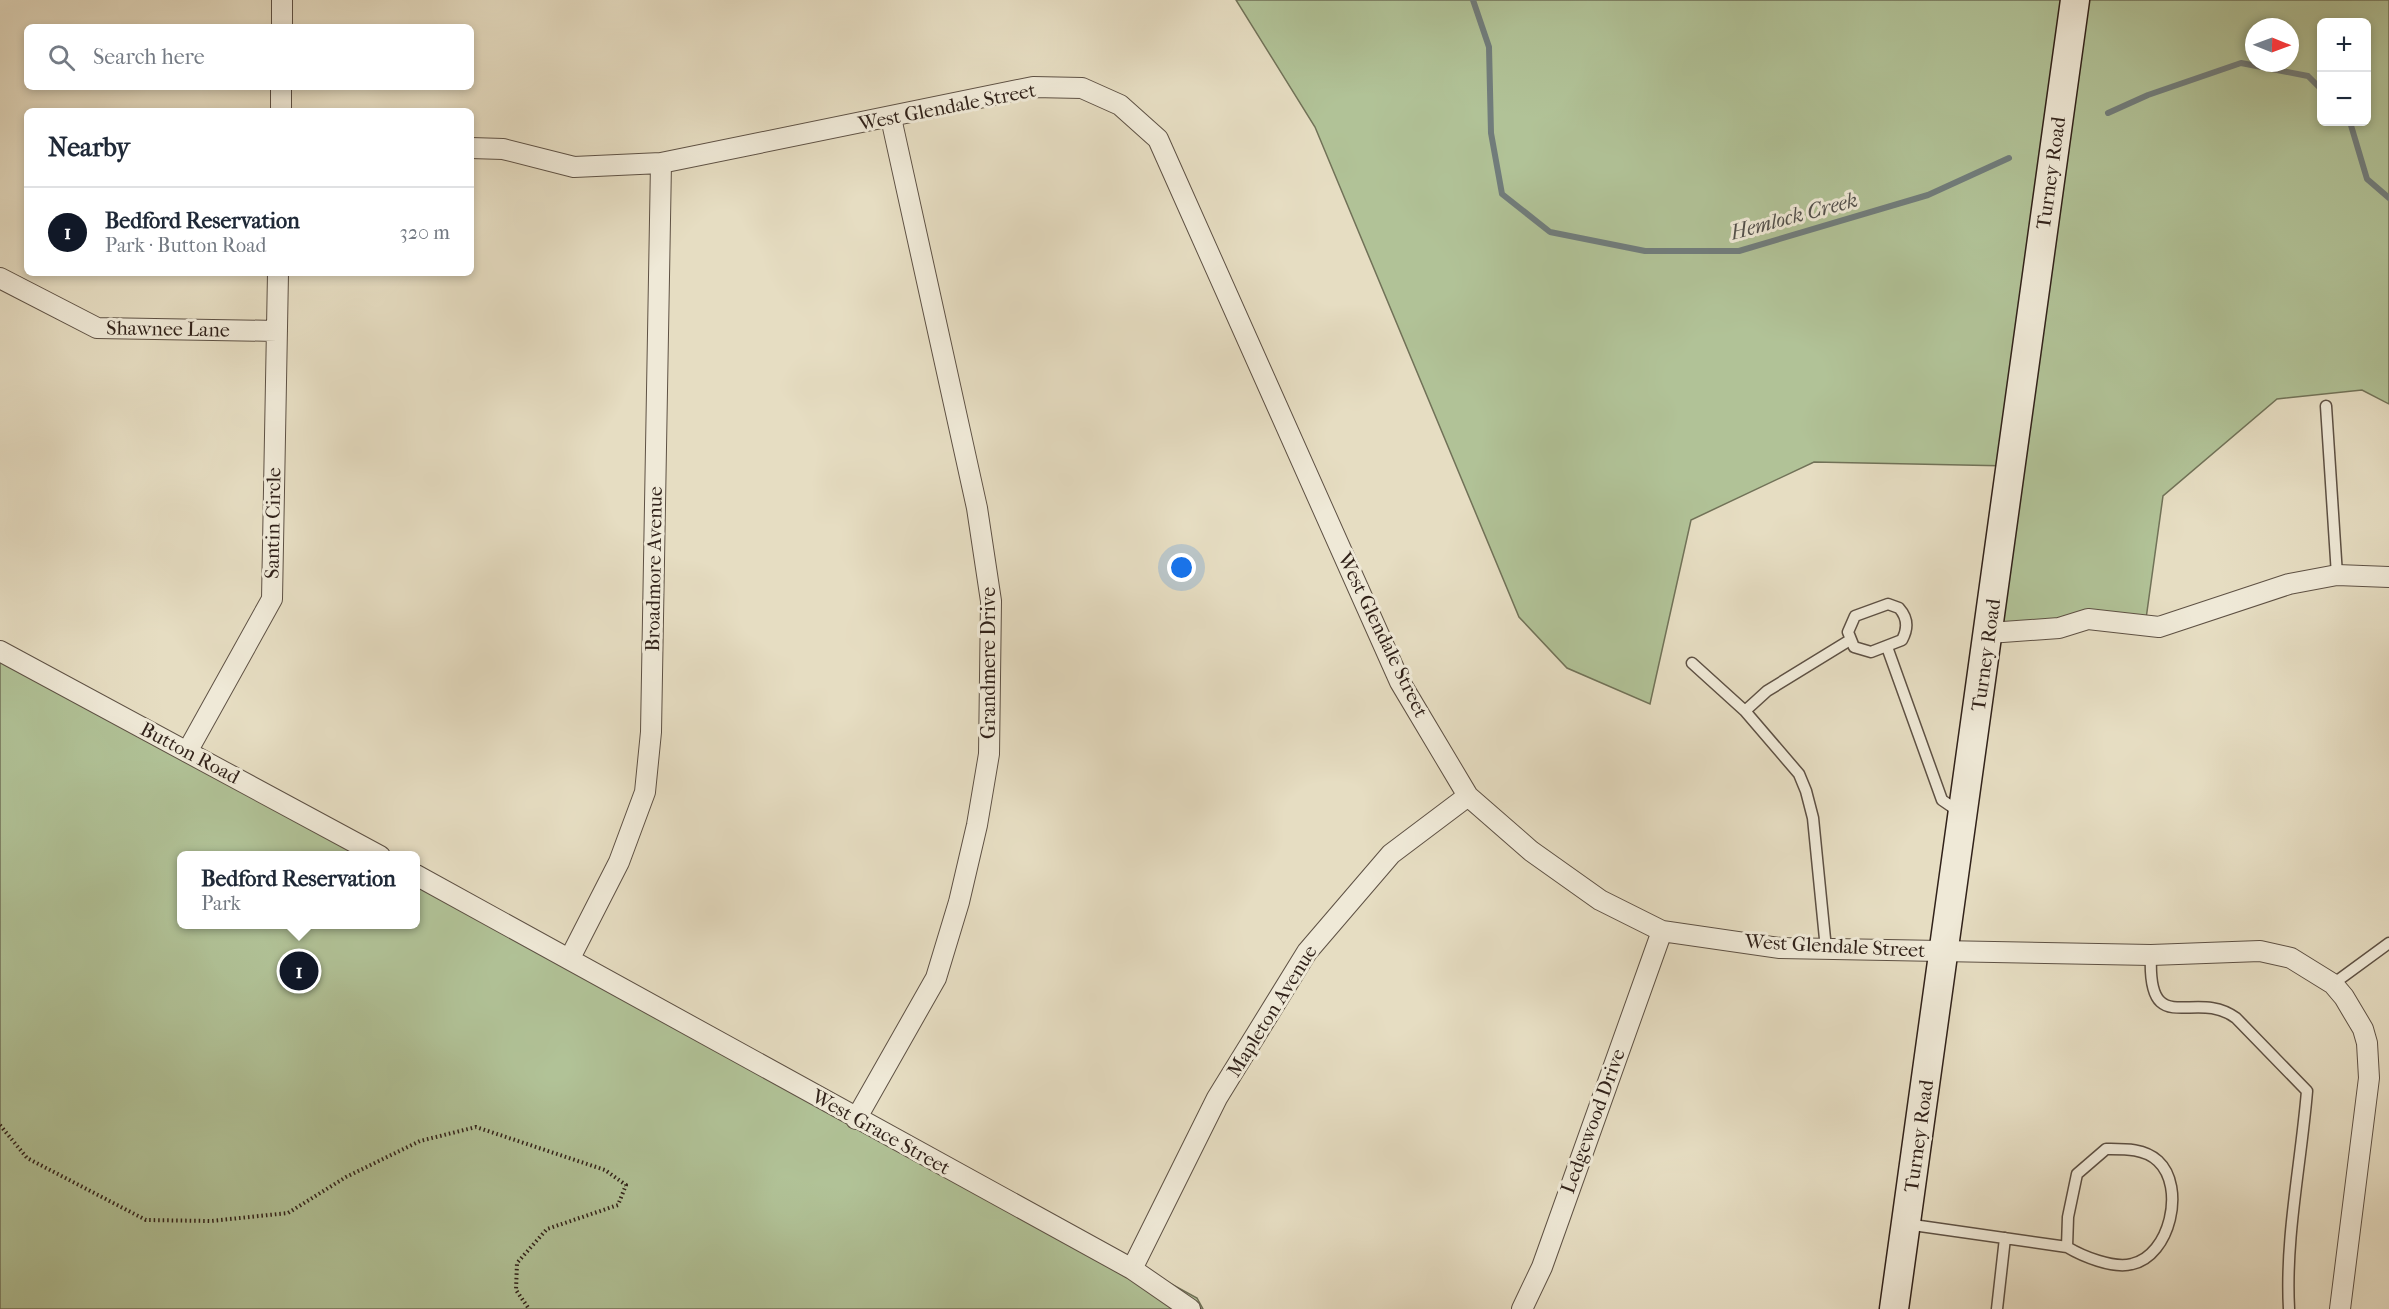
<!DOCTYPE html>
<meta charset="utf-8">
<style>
:root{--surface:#fff;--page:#f6f6f7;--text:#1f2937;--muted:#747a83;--line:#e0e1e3;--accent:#111827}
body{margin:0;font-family:"IM FELL French Canon",serif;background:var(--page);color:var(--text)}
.controls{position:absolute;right:18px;top:18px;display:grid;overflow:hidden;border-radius:9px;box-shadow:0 3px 9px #0003}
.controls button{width:54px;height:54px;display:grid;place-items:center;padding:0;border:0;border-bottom:2px solid var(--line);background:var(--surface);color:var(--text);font:30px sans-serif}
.compass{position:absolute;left:2245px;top:18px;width:54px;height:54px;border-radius:50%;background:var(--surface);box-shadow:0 3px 9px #0003;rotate:91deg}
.you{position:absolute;left:1182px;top:568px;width:21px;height:21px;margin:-15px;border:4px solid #fff;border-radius:50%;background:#1a73e8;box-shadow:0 0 0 9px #1a73e833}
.badge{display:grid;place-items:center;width:39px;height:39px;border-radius:50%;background:var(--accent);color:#fff;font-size:20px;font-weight:700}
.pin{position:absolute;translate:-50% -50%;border:3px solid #fff;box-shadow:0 2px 6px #0006}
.popup{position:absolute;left:177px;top:851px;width:243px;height:78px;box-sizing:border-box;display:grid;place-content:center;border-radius:9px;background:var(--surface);filter:drop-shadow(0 2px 4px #0005);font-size:20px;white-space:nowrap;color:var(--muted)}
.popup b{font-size:22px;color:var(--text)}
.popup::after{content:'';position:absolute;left:50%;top:100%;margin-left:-12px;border:12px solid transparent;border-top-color:var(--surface)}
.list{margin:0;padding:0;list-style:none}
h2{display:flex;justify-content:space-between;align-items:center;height:78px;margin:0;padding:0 24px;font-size:26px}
h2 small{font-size:20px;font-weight:400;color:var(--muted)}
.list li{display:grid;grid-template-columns:39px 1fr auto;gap:18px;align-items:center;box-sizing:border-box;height:90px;padding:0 24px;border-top:2px solid var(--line)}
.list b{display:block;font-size:22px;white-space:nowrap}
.list p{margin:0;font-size:20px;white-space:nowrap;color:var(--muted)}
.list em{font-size:20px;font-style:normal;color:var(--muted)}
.icon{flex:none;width:33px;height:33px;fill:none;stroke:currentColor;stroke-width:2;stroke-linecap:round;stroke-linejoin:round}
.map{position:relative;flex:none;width:2389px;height:1309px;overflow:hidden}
.search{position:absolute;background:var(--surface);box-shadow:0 3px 9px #0003;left:24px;top:24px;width:450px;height:66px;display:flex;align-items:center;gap:15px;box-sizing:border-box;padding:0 21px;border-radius:9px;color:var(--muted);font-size:22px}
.panel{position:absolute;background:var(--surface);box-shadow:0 3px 9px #0003;left:24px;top:108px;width:450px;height:168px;border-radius:9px}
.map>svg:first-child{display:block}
.green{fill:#b1c297;stroke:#717258;stroke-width:1.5;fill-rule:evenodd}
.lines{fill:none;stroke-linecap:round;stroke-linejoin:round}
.stream{stroke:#717d7c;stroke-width:6}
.lane-casing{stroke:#5e5144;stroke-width:13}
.street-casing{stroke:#5e5144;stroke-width:22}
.secondary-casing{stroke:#31221a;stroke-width:31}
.path{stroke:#31221a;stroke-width:4;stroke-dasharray:1.5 3;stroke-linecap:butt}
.lane{stroke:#efe9d7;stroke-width:10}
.street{stroke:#efe9d7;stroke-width:20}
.secondary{stroke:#efe9d7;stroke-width:28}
.labels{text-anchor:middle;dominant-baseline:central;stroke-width:6;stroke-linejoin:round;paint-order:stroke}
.street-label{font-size:20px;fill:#31221a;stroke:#efe9d7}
.water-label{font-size:21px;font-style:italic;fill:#514f4b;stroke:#efe9d7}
</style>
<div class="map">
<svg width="2389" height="1309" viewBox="0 0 2389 1309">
<rect width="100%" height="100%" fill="#e6ddc2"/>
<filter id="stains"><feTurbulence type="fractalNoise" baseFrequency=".00333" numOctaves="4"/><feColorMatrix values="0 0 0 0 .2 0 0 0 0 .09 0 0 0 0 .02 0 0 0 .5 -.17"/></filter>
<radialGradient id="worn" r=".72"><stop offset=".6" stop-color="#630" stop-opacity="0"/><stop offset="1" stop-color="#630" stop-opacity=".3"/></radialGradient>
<path class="green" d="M1236,0h1153v404l-27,-14 -85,9 -114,97 -18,130 -156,7 22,-167 -197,-4 -123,58 -41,184 -83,-36 -48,-51 -204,-490zM2322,22h44v100h-44zM2254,27h36v36h-36z
M0,644l387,211 -205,1v68h234v-53l781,427 6,11h-1203z"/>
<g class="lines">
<path class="stream" d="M1473,0l16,47 2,86 11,61 48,38 95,19h94l189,-56 81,-37
M2108,113l40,-18 93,-32 67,13 14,14
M2350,122l17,57 22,19"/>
<g class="lane-casing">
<path id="lane" d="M2326,406l11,169
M1888,604l11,4c9,10 9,21 3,32l-31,12 -17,-5 -6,-15 7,-16z
M1887,647l55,153 19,13
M1692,663l53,48 54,63 7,17 7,27 13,131
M1745,711l22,-20 83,-51
M2151,955c-4,87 44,32 85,63l71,73c-6,73 -22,146 -18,218
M2333,984l56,-41
M1906,1224l161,23c15,9 46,22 65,17 38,-8 54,-77 26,-103 -14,-13 -35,-12 -52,-12l-29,25 -9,43 -1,30
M1997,1309l8,-71"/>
</g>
<g class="street-casing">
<path id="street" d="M282,27v-27
M281,111v-24
M471,148l32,1 71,18 87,-4 372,-76 49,1 38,17 38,34 242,543 68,114 63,55 69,49 62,31 118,17 371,7 109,-4 31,7 42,26 11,13 19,32 4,14 2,35 -29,231
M0,278l97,50 180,3
M1989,633l70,-5 29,-9 71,8 130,-43 48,-9 52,2
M0,651l380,205
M187,752l85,-153 6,-326
M416,875l716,394 58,40
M570,958l49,-96 26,-70 6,-60 10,-569
M856,1119l80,-141 23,-76 18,-77 12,-71 2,-153 -14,-93 -86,-390
M1132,1269l85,-171 90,-146 84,-98 77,-58
M1522,1309l20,-42 120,-336"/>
</g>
<g class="secondary-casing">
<path id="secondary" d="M1894,1309l181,-1309"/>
</g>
<path class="path" d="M0,1125l27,33 119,62 65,1 77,-8 58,-36 74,-36 56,-14 129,43 21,15 -8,20 -71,24 -30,34 -1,27 13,19"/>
<use href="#lane" class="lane"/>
<use href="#street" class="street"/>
<use href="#secondary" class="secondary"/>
</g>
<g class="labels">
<g class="street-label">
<text transform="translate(947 107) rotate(-11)">West Glendale Street</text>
<text transform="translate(2051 173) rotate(-82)">Turney Road</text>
<text transform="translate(168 329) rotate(1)">Shawnee Lane</text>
<text transform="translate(273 523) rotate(-89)">Santin Circle</text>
<text transform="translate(654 569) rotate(-89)">Broadmore Avenue</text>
<text transform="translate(1383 635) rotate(64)">West Glendale Street</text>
<text transform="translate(1986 655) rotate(-82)">Turney Road</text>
<text transform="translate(988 663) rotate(-90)">Grandmere Drive</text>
<text transform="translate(190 753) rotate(28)">Button Road</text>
<text transform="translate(1835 946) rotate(3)">West Glendale Street</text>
<text transform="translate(1272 1011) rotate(-58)">Mapleton Avenue</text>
<text transform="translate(1593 1121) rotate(-70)">Ledgewood Drive</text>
<text transform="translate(881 1132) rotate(29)">West Grace Street</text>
<text transform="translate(1919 1136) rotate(-82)">Turney Road</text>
</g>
<g class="water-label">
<text transform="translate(1794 216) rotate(-15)">Hemlock Creek</text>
</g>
</g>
<rect width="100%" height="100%" filter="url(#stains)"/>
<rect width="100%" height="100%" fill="url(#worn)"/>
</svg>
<div class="controls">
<button>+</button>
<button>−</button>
</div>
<svg class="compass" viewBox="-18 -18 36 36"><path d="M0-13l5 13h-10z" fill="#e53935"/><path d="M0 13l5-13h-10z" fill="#747a83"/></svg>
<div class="you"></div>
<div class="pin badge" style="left:299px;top:971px">1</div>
<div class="popup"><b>Bedford Reservation</b>Park</div>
<div class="search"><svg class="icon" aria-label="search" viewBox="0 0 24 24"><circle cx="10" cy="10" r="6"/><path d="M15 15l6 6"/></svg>Search here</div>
<section class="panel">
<h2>Nearby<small></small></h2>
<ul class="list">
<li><span class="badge">1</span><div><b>Bedford Reservation</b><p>Park · Button Road</p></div><em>320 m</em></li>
</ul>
</section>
</div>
